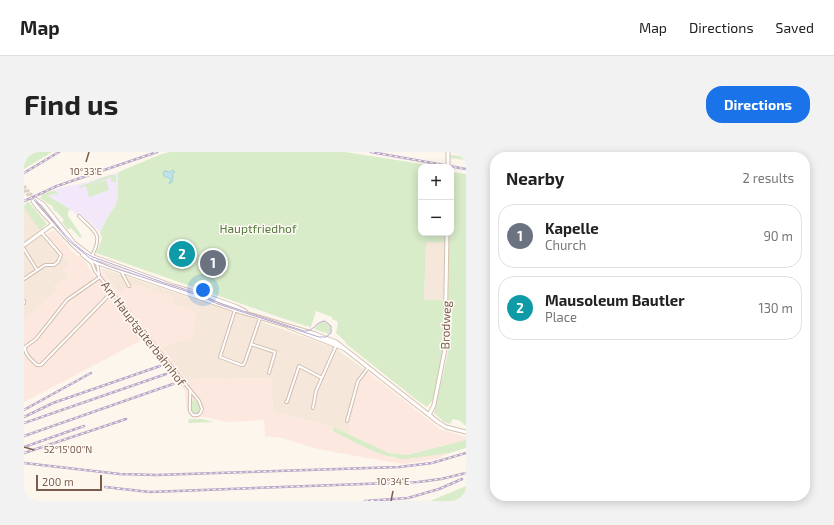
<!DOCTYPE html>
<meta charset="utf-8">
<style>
:root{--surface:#fff;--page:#f2f2f2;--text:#222;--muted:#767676;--line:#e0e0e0;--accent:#1a73e8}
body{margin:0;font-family:"Exo 2",sans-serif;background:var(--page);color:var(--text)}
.controls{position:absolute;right:12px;top:12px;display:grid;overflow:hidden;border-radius:8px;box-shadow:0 2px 10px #0003}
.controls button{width:36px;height:36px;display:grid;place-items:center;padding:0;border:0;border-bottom:1px solid var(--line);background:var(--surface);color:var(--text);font:20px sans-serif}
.scale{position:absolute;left:12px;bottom:10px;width:66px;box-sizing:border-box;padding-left:4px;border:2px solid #7a5c4d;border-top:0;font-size:11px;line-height:14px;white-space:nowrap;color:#7a5c4d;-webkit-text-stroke:3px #fffaf3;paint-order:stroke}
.you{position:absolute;left:179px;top:138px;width:14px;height:14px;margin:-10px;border:3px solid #fff;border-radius:50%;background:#1a73e8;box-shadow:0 0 0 6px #1a73e833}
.badge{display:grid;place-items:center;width:26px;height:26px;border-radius:50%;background:var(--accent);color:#fff;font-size:13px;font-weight:700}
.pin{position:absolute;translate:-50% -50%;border:2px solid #fff;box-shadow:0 1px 4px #0006}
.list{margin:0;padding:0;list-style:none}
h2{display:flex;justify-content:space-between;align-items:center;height:52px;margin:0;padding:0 16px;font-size:17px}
h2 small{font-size:13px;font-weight:400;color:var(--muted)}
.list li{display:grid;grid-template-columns:26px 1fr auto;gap:12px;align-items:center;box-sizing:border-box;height:64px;margin:0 8px 8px;padding:0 8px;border:1px solid var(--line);border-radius:16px}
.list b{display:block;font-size:15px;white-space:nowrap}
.list p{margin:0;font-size:13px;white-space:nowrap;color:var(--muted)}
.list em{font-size:13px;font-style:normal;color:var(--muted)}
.map{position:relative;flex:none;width:442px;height:349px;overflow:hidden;border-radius:16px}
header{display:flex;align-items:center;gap:24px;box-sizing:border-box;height:56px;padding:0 20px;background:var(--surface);border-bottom:1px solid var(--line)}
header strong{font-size:19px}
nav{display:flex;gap:22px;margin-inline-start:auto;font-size:14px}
.intro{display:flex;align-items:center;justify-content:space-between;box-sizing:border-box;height:96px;padding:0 24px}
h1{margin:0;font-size:28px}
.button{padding:10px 18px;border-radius:16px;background:var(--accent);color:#fff;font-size:14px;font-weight:700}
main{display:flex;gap:24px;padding:0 24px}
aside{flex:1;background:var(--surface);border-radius:16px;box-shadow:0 2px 10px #0003}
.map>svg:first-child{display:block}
.residential{fill:#f5e8da}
.commercial{fill:#fde8e0}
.education{fill:#f3e8fa}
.green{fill:#d8ecc9}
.water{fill:#bfe3e8;stroke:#a5d3da}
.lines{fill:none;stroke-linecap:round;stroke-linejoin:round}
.secondary-tunnel{stroke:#dcd0c4;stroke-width:3;stroke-dasharray:3 1.5;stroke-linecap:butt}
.street-casing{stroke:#d1beb0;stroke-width:4}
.secondary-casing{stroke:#d6c0b0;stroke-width:5}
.street{stroke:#fff;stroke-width:2}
.secondary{stroke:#fff;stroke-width:3}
.tram{stroke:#b9a8c9;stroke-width:1}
.rail-casing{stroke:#b9a8c9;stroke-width:2.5}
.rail{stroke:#fffaf3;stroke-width:1;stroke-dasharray:3;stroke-linecap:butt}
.ticks{fill:none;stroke:#7a5c4d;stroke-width:1.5}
.labels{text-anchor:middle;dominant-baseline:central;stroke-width:3;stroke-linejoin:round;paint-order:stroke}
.park-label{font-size:12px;fill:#537a41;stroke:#fffaf3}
.street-label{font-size:12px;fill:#7a5c4d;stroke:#fffaf3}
.ticks-label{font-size:10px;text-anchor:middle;fill:#7a5c4d;stroke:#fffaf3;stroke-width:3;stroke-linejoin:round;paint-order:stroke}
</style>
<header>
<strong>Map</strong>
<nav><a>Map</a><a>Directions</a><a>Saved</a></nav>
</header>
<div class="intro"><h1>Find us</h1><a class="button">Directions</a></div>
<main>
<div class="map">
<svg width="442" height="349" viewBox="0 0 442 349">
<rect width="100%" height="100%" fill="#fdf6ec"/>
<path class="residential" d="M0,56l46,56 -2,14 -14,9 3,4 -33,30z
M402,90h19l-1,58h-20z
M77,117h4l92,31 15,4 123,44 33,24 -8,10 -12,52 -15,-7 -60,-15 -2,-34 -84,2 -25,-33 15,-6h6l-65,-48z"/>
<path class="commercial" d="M30,78l19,22 11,8 11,17 8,-5 15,21 16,-9 40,13 -2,7 25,8 -6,29h-14l-15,6 25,33 84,-2 2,34 60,15 2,6 57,25 57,-5 -12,6 -33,5 -14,-2 -73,-13 -35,-11 -17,-2 -1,-16 -37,2 -23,-5 -11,1 -6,-7 -2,-20 -41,-52 -120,63v-81l33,-30 -3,-4 14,-9 -5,-9 7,-5 -25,-29z
M344,220l72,57 26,8v3l-59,15 -18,-2 -41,-19 12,-52z"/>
<path class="education" d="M94,20v25l-2,8 -6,8 -10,19 -19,-17 -3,1 -8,-7 -22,-13 1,-1 9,-1 -3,-5 29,-6z"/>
<path class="green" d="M0,0h28l-28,17z
M145,0h176l96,15h-20v66h24v9h-19l-2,58h20l-1,50 -10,50 -6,7 -9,-6 -73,-58 1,-1 -10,-9 2,-10 -1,-2 -5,-2v-2l-16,-6 -5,16 -2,1v-2h-3l-27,-9 -183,-64 6,-14 -2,-7 10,-19 6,-8 2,-8v-25c17,-6 33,-15 51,-20z
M440,0h2v8l-17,-2v-2l5,-1 10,2z
M427,20l15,2v252l-6,-5 -7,-2 -3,5 -6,-2 -10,-9c7,-33 18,-67 18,-101h-4l1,-79h2z
M86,23h6v7h-5v-5l-24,9 19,-6 3,10 -20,7 -3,-11 -7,2 -1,-1z
M31,38l3,4 -9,1 -1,1 22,13 -2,3v4l14,20 -2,2 -9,-10 -3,2 -6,-8 2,-2 -8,-9 -1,1 -3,-6 -12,-8 2,-4z
M4,49l19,23 -7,6 -16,-22v-2z
M299,170c7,1 9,6 6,12l-15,-5 4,-5z
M169,248c5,1 8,6 7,11l-4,3 -3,-1 -3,-4v-6z
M165,267h13l12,3 -26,1z
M309,275l56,26 18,2 59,-15v8l-17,5 -43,6c-25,-1 -49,-16 -72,-27z
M442,334v15h-36z"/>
<path class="water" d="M149,18l2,2 -3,2 1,2 -1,6 -3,2 2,-5 -7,-3 -1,-3 1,-2 6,1z"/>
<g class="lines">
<path class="secondary-tunnel" d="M0,34l11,13
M0,38l9,11"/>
<g class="street-casing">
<path id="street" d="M55,64c15,16 25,16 13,40
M0,97l13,21
M58,103l10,8 3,8 104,130 3,8c-1,5 -4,7 -9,6l-3,-4c-1,-7 1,-14 0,-21
M70,106l3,5 2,11
M97,119l8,15
M76,125l-33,23 -31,39 -11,8c-1,7 7,13 12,18h4l71,-73
M0,127l21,-14h9l4,-3 3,-7 -19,-22
M0,149v2
M211,158l-15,47 21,8h2l2,-3 15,-44
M227,192l24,8 -6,21
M262,250h1l12,-36 23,12
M289,256l3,-17 20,-45
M323,269l11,-40 10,-13"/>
</g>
<g class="secondary-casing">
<path id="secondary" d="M424,15v-15
M11,47l8,5 31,39 17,13 82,30 31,9 33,12 8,4
M9,49c7,11 16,18 25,28 11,12 22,24 37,33l140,48 80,24 21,8 102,80 8,5 20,5
M0,93l29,-21
M265,175l56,22
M405,263l5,-10 11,-56 2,-116"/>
</g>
<use href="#street" class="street"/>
<use href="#secondary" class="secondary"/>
<path class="tram" d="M10,48l35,41 22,18 20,8 90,29 17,8 101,33h7l5,-4v-7l-6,-5c-9,0 -11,11 -21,10l-85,-28 -16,-8 -41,-13 -69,-25c-20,-9 -43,-40 -58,-58"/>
<g class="rail-casing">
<path id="rail" d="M347,0l95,17
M0,21l35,-21
M0,49l33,-15 100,-34
M0,258l67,-37
M0,265l29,-14 107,-37
M0,271l142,-49
M0,284l149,-52
M0,295l60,-21
M0,301l102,-34
M0,311l96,11 36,1 243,-8 33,-4 34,-10
M81,335l45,5 268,-10 23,-3 25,-6
M341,349l43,-3 31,-9 23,-10"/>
</g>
<use href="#rail" class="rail"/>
</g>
<path class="ticks" d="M62,10l3,-10M0,295l10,3M367,349l2,-10"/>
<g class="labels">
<g class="park-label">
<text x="234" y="76">Hauptfriedhof</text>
</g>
<g class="street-label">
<text transform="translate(421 173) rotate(-88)">Brodweg</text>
<text transform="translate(120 181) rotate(52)">Am Hauptgüterbahnhof</text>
</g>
</g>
<g class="ticks-label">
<text x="62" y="23">10°33'E</text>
<text x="44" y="301">52°15'00"N</text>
<text x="369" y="333">10°34'E</text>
</g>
</svg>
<div class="controls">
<button>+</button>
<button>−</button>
</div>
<div class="scale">200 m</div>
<div class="you"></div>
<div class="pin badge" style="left:189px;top:111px;background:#6b7280">1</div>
<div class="pin badge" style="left:158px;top:102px;background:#0f9aa8">2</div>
</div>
<aside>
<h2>Nearby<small>2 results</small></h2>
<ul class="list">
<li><span class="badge" style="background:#6b7280">1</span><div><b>Kapelle</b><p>Church</p></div><em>90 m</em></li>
<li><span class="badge" style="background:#0f9aa8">2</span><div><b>Mausoleum Bautler</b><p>Place</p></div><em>130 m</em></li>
</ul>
</aside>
</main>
